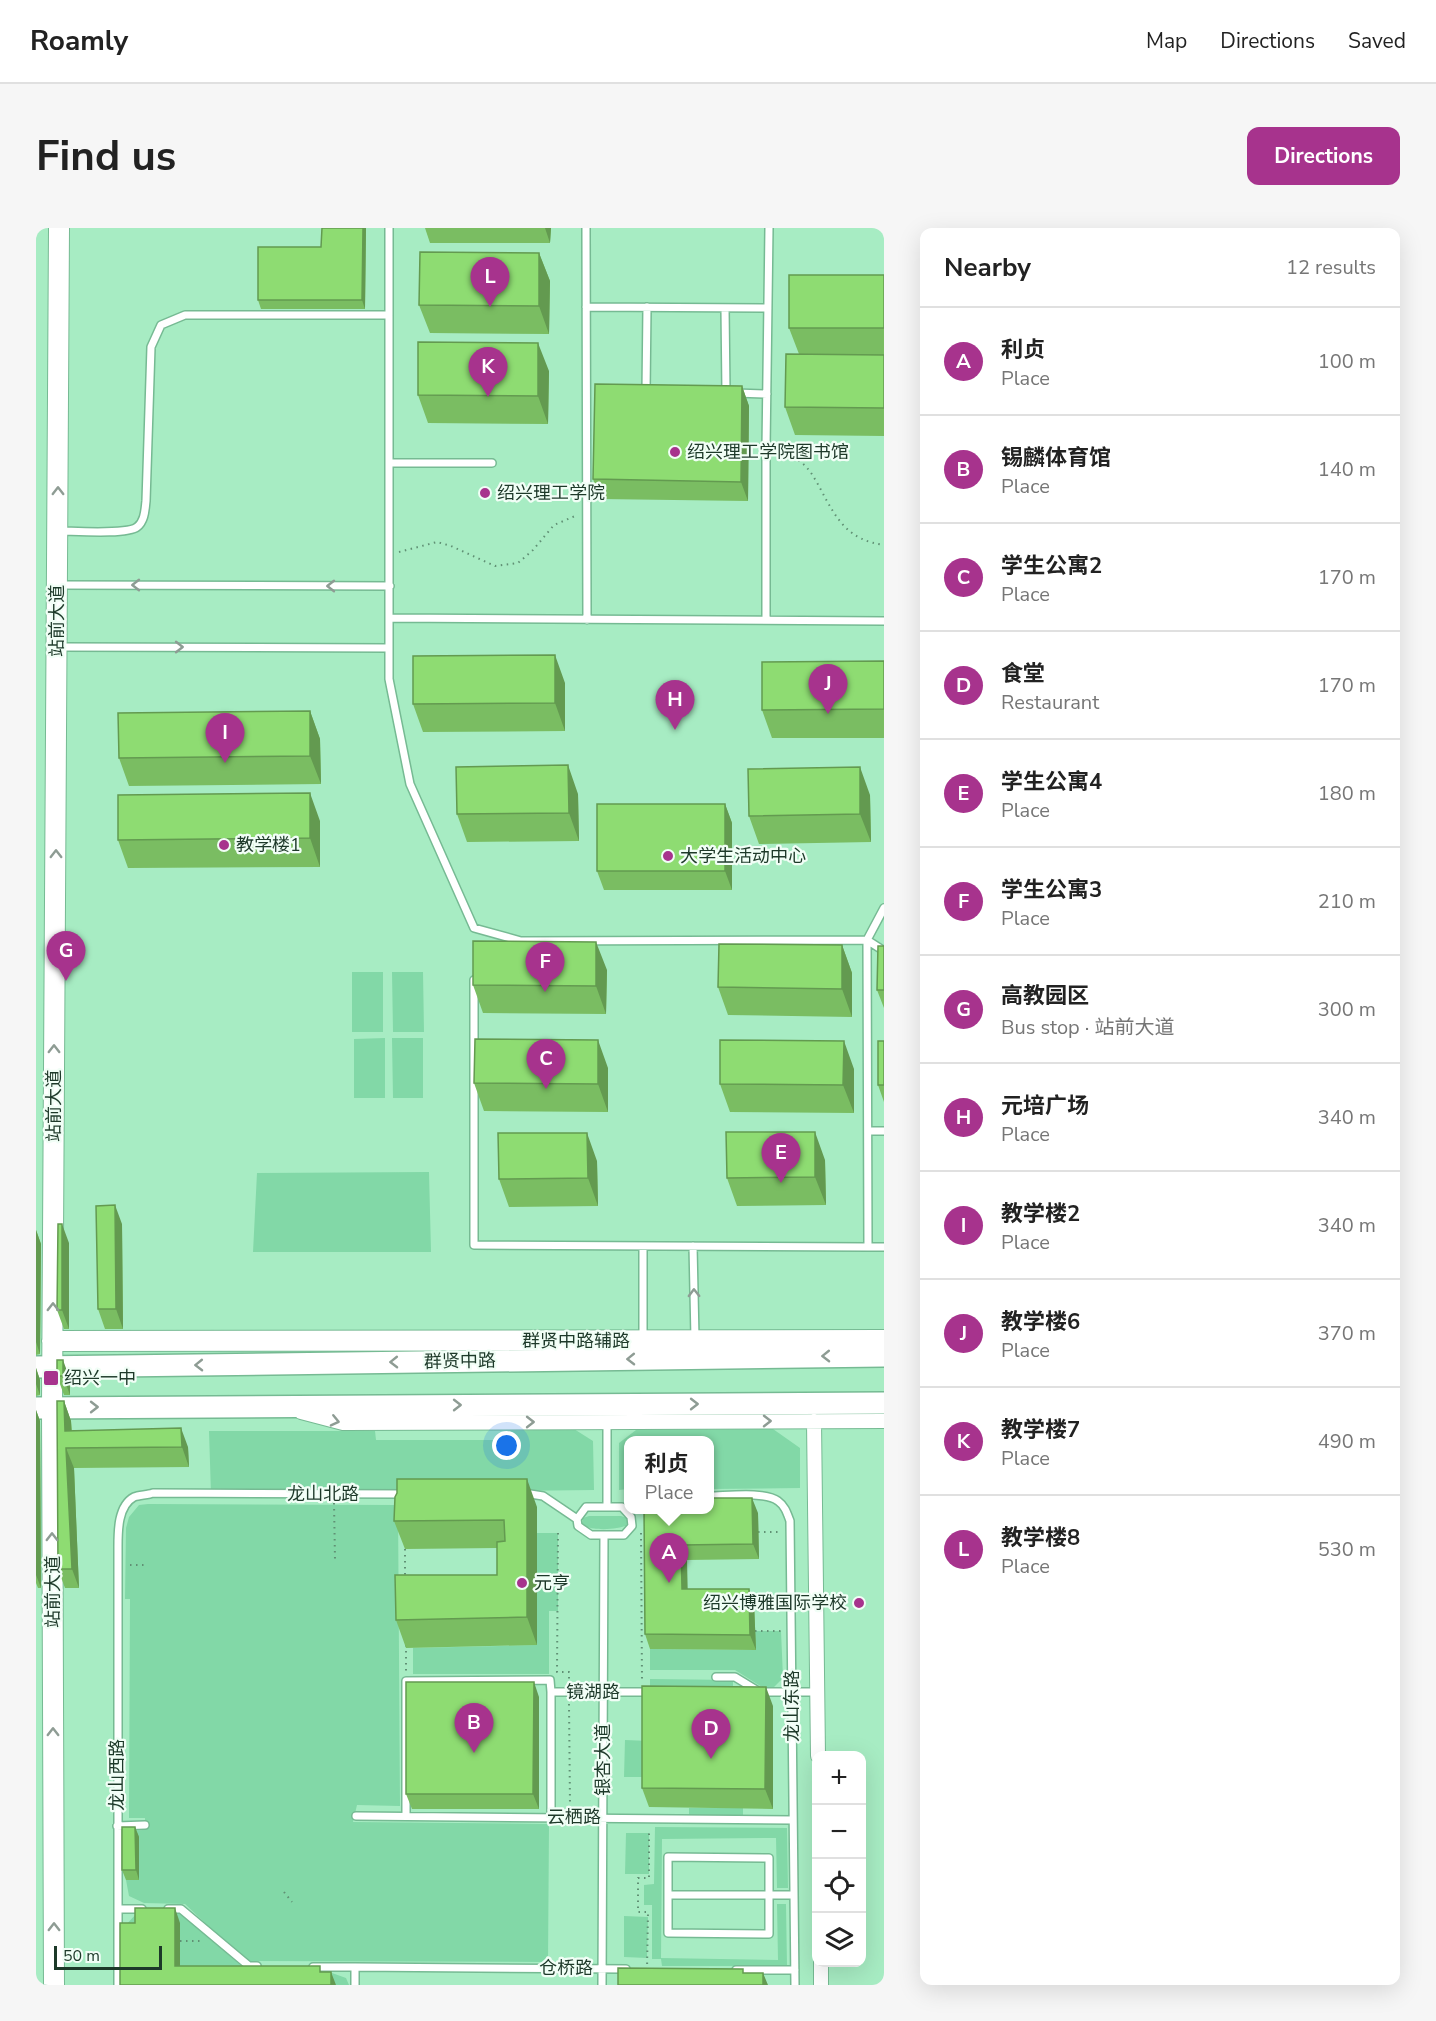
<!DOCTYPE html>
<meta charset="utf-8">
<style>
:root{--surface:#fff;--page:#f6f6f6;--text:#222;--muted:#767676;--line:#e0e0e0;--accent:#a7338d}
body{margin:0;font-family:"Nunito Sans","Noto Sans SC",sans-serif;background:var(--page);color:var(--text)}
.controls{position:absolute;right:18px;bottom:18px;display:grid;overflow:hidden;border-radius:12px;box-shadow:0 6px 24px #0002}
.controls button{width:54px;height:54px;display:grid;place-items:center;padding:0;border:0;border-bottom:2px solid var(--line);background:var(--surface);color:var(--text);font:30px sans-serif}
.scale{position:absolute;left:18px;bottom:15px;width:108px;box-sizing:border-box;padding-left:6px;border:3px solid #1d3929;border-top:0;font-size:16px;line-height:21px;white-space:nowrap;color:#1d3929;-webkit-text-stroke:4px #f1fef6;paint-order:stroke}
.you{position:absolute;left:471px;top:1218px;width:21px;height:21px;margin:-15px;border:4px solid #fff;border-radius:50%;background:#1a73e8;box-shadow:0 0 0 9px #1a73e833}
.badge{display:grid;place-items:center;width:39px;height:39px;border-radius:50%;background:var(--accent);color:#fff;font-size:20px;font-weight:700}
.pin{position:absolute;translate:-50% -50px;filter:drop-shadow(0 2px 3px #0008)}
.pin::after{content:'';position:absolute;top:32px;width:21px;height:18px;background:inherit;clip-path:polygon(0 0,100% 0,50% 100%)}
.popup{position:absolute;left:588px;top:1208px;width:90px;height:78px;box-sizing:border-box;display:grid;place-content:center;border-radius:12px;background:var(--surface);filter:drop-shadow(0 2px 4px #0005);font-size:20px;white-space:nowrap;color:var(--muted)}
.popup b{font-size:22px;color:var(--text)}
.popup::after{content:'';position:absolute;left:50%;top:100%;margin-left:-12px;border:12px solid transparent;border-top-color:var(--surface)}
.list{margin:0;padding:0;list-style:none}
h2{display:flex;justify-content:space-between;align-items:center;height:78px;margin:0;padding:0 24px;font-size:26px}
h2 small{font-size:20px;font-weight:400;color:var(--muted)}
.list li{display:grid;grid-template-columns:39px 1fr auto;gap:18px;align-items:center;box-sizing:border-box;height:108px;padding:0 24px;border-top:2px solid var(--line)}
.list b{display:block;font-size:22px;white-space:nowrap}
.list p{margin:0;font-size:20px;white-space:nowrap;color:var(--muted)}
.list em{font-size:20px;font-style:normal;color:var(--muted)}
.icon{flex:none;width:33px;height:33px;fill:none;stroke:currentColor;stroke-width:2;stroke-linecap:round;stroke-linejoin:round}
.map{position:relative;flex:none;width:848px;height:1757px;overflow:hidden;border-radius:12px}
header{display:flex;align-items:center;gap:36px;box-sizing:border-box;height:84px;padding:0 30px;background:var(--surface);border-bottom:2px solid var(--line)}
header strong{font-size:28px}
nav{display:flex;gap:33px;margin-inline-start:auto;font-size:21px}
.intro{display:flex;align-items:center;justify-content:space-between;box-sizing:border-box;height:144px;padding:0 36px}
h1{margin:0;font-size:42px}
.button{padding:15px 27px;border-radius:12px;background:var(--accent);color:#fff;font-size:21px;font-weight:700}
main{display:flex;gap:36px;padding:0 36px}
aside{flex:1;background:var(--surface);border-radius:12px;box-shadow:0 6px 24px #0002}
.map>svg:first-child{display:block}
.green{fill:#82d8a7}
.lines{fill:none;stroke-linecap:round;stroke-linejoin:round}
.lane-casing{stroke:#76ba93;stroke-width:10}
.street-casing{stroke:#76ba93;stroke-width:16}
.secondary-casing{stroke:#76ba93;stroke-width:22}
.primary-casing{stroke:#76ba93;stroke-width:24}
.path{stroke:#609074;stroke-width:2;stroke-dasharray:1.5 4.5;stroke-linecap:butt}
.lane{stroke:#fff;stroke-width:7}
.street{stroke:#fff;stroke-width:14}
.secondary{stroke:#fff;stroke-width:20}
.primary{stroke:#fff;stroke-width:21}
.wall{fill:#7abd62}
.shaded-wall{fill:#639a50}
.building{fill:#8edc72;stroke:#639a50;stroke-width:1.5}
.oneway{stroke:#8e9c94}
.poi-dot{fill:#a7338d;stroke:#f1fef6;stroke-width:2}
.labels{text-anchor:middle;dominant-baseline:central;stroke-width:4.5;stroke-linejoin:round;paint-order:stroke}
.poi-label{font-size:18px;fill:#1d3929;stroke:#f1fef6;text-anchor:start}
.street-label{font-size:18px;fill:#1d3929;stroke:#f1fef6}
</style>
<header>
<strong>Roamly</strong>
<nav><a>Map</a><a>Directions</a><a>Saved</a></nav>
</header>
<div class="intro"><h1>Find us</h1><a class="button">Directions</a></div>
<main>
<div class="map">
<svg width="848" height="1757" viewBox="0 0 848 1757">
<rect width="100%" height="100%" fill="#a7ecc3"/>
<path class="green" d="M316,744h31v60h-31z
M356,744h31l1,60h-31z
M349,810v60h-31v-59z
M356,810h31v60h-30z
M393,944l2,80h-178l4,-79z
M538,1201l19,12 1,49 -383,4 -2,-63h166l1,9h126l1,-9z
M737,1201l27,19v40l-90,1v-49h-82v49l-9,1v-47l17,-13z
M112,1276l250,1 2,301 -43,-1 -4,17 196,2 -1,138 -303,-1 -60,-57 -41,-1 -15,-7 -3,-16 -1,-49 20,-1v-12h-16l1,-219h-5l1,-71 3,-11 10,-12z
M553,1288h32l6,2 1,7c-12,5 -35,6 -46,0l1,-7z
M501,1305h21v78h-9v63h-136v-26l124,-3z
M719,1403h26l2,47 -9,9h-12l-27,-17h-85v-21l105,1z
M614,1451l83,1v7l-83,-1z
M589,1512l24,1v36h-25z
M653,1580h54v7h-54z
M619,1599l132,1 1,60h-11l-1,-50 -114,1 -1,119 117,2 -1,-56h9l1,62h-125l-1,-7h-9v-54h-8v-20l10,-1z
M590,1605h23v41h-24z
M101,1685h44l65,57 86,3 14,5 3,7h-213l-12,-58z
M588,1688l24,1 -1,41 -23,-1z"/>
<g class="lines">
<g class="lane-casing">
<path id="lane" d="M353,0v451l21,105 64,144 47,13 346,-1 17,-32
M550,0l1,392
M550,79l182,1
M689,80l1,84
M610,164l1,-85
M700,165l31,1
M353,235h103
M22,303c15,0 69,4 79,-4 8,-6 8,-18 9,-26l5,-154 10,-22 24,-10h204
M23,357l331,1
M354,390l494,3
M730,392v-172l3,-220
M24,419l329,1
M831,712l17,11
M438,752v265l394,2 -1,-307
M832,903h16
M607,1018v93
M657,1018l2,92
M832,1019h16
M488,1265l19,3 34,23
M674,1268c16,0 55,-5 68,5 7,5 9,12 12,20l5,464
M541,1291l1,7 13,9h33l8,-9 -1,-9 -9,-10h-15v-85
M541,1291l9,-12h21
M680,1449h19l23,14
M515,1464v125
M724,1464h57
M320,1588l437,4
M370,1588v-135l144,-1 1,12h99
M81,1598l28,-1
M632,1667v38l101,1v-76l-101,-1v38h126
M82,1681h24
M132,1681h13l68,57h8
M277,1739h42
M700,1742h59
M82,1757v-435c0,-16 -1,-44 16,-53 5,-2 14,-2 19,-4l252,1
M319,1757v-18l271,2
M566,1757l2,-450"/>
</g>
<g class="street-casing">
<path id="street" d="M265,1184l42,11 541,-2
M778,1193l4,335
M785,1734v23"/>
</g>
<g class="secondary-casing">
<path id="secondary" d="M16,1113l832,-1
M18,1757l-2,-578 7,-1179"/>
</g>
<g class="primary-casing">
<path id="primary" d="M0,1139l848,-11
M0,1180l848,-5"/>
</g>
<path class="path" d="M740,224c7,3 16,4 22,8 11,7 17,19 23,30 16,30 27,50 63,55
M363,324l38,-10 14,4 44,20 23,-3 15,-13 21,-25 21,-9
M298,1275l1,56
M722,1304h21
M522,1305l-1,139h12v11
M605,1305l1,147
M369,1321v27
M94,1337h16
M719,1403h27
M370,1417v27
M533,1476l1,102
M248,1664l8,10
M144,1713h21
M611,1742l1,-58h-10v-34h11v-49"/>
<use href="#lane" class="lane"/>
<use href="#street" class="street"/>
<use href="#secondary" class="secondary"/>
<use href="#primary" class="primary"/>
</g>
<path class="wall" d="M286,0h44l-1,81h-104l-3,-9 63,-53z
M389,0h126l-1,15h-120z
M503,25l11,28 -1,53 -119,-1 -11,-28z
M848,47v161l-89,-1 -10,-28 14,-53 -10,-26z
M513,143l-1,53 -120,-1 -10,-28z
M706,158l7,20 -1,95 -148,-2 -7,-20z
M848,433v77h-112l-10,-28z
M529,455v48l-142,1 -10,-28z
M274,483l10,28 1,45 -192,2 -10,-28z
M542,566l1,47 -112,1 -10,-28z
M834,567l1,47 -112,2 -10,-28z
M689,576l7,19v67h-128l-7,-19z
M284,593v46l-192,1 -10,-28z
M806,717l10,28v44l-124,-2 -10,-28z
M848,718v62l-7,-18z
M571,742l-1,44 -123,-1 -10,-28z
M848,813v61l-6,-17z
M572,840v44l-124,-1 -10,-28z
M818,841v44l-124,-1 -10,-28z
M789,932l1,45 -89,1 -10,-28z
M561,933l1,45 -89,1 -10,-28z
M86,996l1,105h-18l-7,-20z
M0,1002l5,14 -1,110 -4,1z
M33,1015v86h-5l-7,-19z
M21,1132l13,19v16h-6l-7,-19z
M0,1140l4,12v15l-4,1z
M28,1173l7,20 1,10 116,16 1,20 -115,1 5,120h-14l-7,-19z
M0,1182l4,11 1,167h-3l-2,-5z
M501,1279v138l-131,3 -10,-28 101,-45v-27l-92,1 -11,-28z
M608,1281l114,4 1,46 -72,1v29l67,14 2,47 -106,-1 -5,-15z
M503,1469v112h-127l-6,-15z
M737,1478v103l-124,-2 -7,-19z
M99,1599l4,10v43h-13l-4,-10z"/>
<path class="shaded-wall" d="M327,0h3l-1,81 -3,-9z
M509,0h6l-1,15z
M503,25l11,28 -1,53 -10,-28z
M502,115l11,28 -1,53 -10,-28z
M706,158l7,20 -1,95 -7,-19z
M519,427l10,28v48l-10,-28z
M274,483l10,28 1,45 -11,-28z
M532,537l10,29 1,47 -10,-28z
M824,539l10,28 1,47 -11,-28z
M274,565l10,28v46l-10,-29z
M689,576l7,19v67l-7,-19z
M560,714l11,28 -1,44 -10,-28z
M806,717l10,28v44l-10,-28z
M562,812l10,28v44l-10,-28z
M808,813l10,28v44l-11,-28z
M779,904l10,28 1,45 -11,-28z
M551,905l10,28 1,45 -10,-28z
M79,977l7,19 1,105 -7,-20z
M26,996l7,19v86l-7,-19z
M0,1002l5,14 -1,110 -4,-12z
M27,1132l7,19v16l-7,-19z
M0,1140l4,12v15l-4,-11z
M28,1173l7,20 1,27 -7,-17z
M0,1182l4,11 1,167 -5,-13z
M145,1200l7,19 1,20 -7,-20z
M30,1220l8,20 5,120 -7,-19z
M491,1251l10,28v138l-10,-28z
M716,1270l6,15 1,46 -6,-15z
M645,1317l6,15 1,43 -6,-14z
M713,1361l5,14 2,47 -6,-15z
M498,1454l5,15v112l-6,-15z
M730,1459l7,19v103l-8,-20z
M99,1599l4,10v43l-3,-10z
M139,1680l5,15v57l-5,-14z
M295,1744l5,13h-5z
M727,1745l5,12h-5z"/>
<path class="building" d="M286,0h41l-1,72h-104v-53h63z
M384,24l119,1v53l-120,-1z
M753,47h95v53h-95z
M382,114l120,1v53l-120,-1z
M750,126l98,1v53l-99,-1z
M559,156l147,2 -1,96 -148,-3z
M519,427v48l-142,1v-48z
M848,433v48l-122,1v-48z
M274,483v45l-191,2 -1,-45z
M532,537l1,48 -112,1 -1,-47z
M824,539v47l-111,2 -1,-47z
M274,565v45l-192,2v-45z
M561,576h128v67h-128z
M437,713l123,1v44l-123,-1z
M683,716l123,1v44l-124,-2z
M842,718h6v44h-7z
M439,811l123,1v44l-124,-1z
M684,812l124,1 -1,44 -123,-1z
M842,813h6v44h-6z
M690,904h89v45l-88,1z
M462,905h89l1,45 -89,1z
M79,977l1,104h-18l-2,-103z
M22,996h4v86h-5z
M21,1132h6v16h-6z
M21,1173h7l1,30 116,-3 1,19 -116,1 6,121h-14z
M361,1251h130v138l-131,3 -1,-45h102v-33l8,-1 -1,-21 -110,1 1,-24 2,-4z
M674,1270h42l1,46 -72,1 1,44h67l1,46 -105,-1 -1,-125h66z
M370,1454h128l-1,112h-127z
M606,1458l124,1 -1,102 -123,-1z
M86,1599h13l1,43h-14z
M99,1680h40v58h145v6h11v13h-211v-62h15z
M582,1740l125,1v4h20v12h-145z"/>
<defs><path id="oneway-chevron" d="M-2-3.5L2.5 0L-2 3.5" fill="none" stroke-width="1.6" stroke-linecap="round" stroke-linejoin="round" transform="scale(1.5)"/></defs>
<g class="oneway">
<use href="#oneway-chevron" transform="translate(22 263) rotate(-90)"/>
<use href="#oneway-chevron" transform="translate(100 357) rotate(-180)"/>
<use href="#oneway-chevron" transform="translate(295 358) rotate(-180)"/>
<use href="#oneway-chevron" transform="translate(143 419)"/>
<use href="#oneway-chevron" transform="translate(20 626) rotate(-90)"/>
<use href="#oneway-chevron" transform="translate(18 821) rotate(-90)"/>
<use href="#oneway-chevron" transform="translate(658 1065) rotate(-91)"/>
<use href="#oneway-chevron" transform="translate(17 1079) rotate(-90)"/>
<use href="#oneway-chevron" transform="translate(790 1128) rotate(179)"/>
<use href="#oneway-chevron" transform="translate(595 1131) rotate(179)"/>
<use href="#oneway-chevron" transform="translate(358 1134) rotate(179)"/>
<use href="#oneway-chevron" transform="translate(163 1137) rotate(179)"/>
<use href="#oneway-chevron" transform="translate(658 1176)"/>
<use href="#oneway-chevron" transform="translate(421 1177)"/>
<use href="#oneway-chevron" transform="translate(58 1179)"/>
<use href="#oneway-chevron" transform="translate(299 1193) rotate(13)"/>
<use href="#oneway-chevron" transform="translate(731 1193)"/>
<use href="#oneway-chevron" transform="translate(494 1194)"/>
<use href="#oneway-chevron" transform="translate(16 1309) rotate(-90)"/>
<use href="#oneway-chevron" transform="translate(17 1504) rotate(-90)"/>
<use href="#oneway-chevron" transform="translate(18 1699) rotate(-90)"/>
</g>
<g class="poi-dot">
<circle cx="639" cy="224" r="6"/>
<circle cx="449" cy="265" r="6"/>
<circle cx="188" cy="617" r="6"/>
<circle cx="632" cy="628" r="6"/>
<rect x="7" y="1142" width="16" height="16" rx="3"/>
<circle cx="486" cy="1355" r="6"/>
<circle cx="823" cy="1375" r="6"/>
</g>
<g class="labels">
<g class="poi-label">
<text x="651" y="224">绍兴理工学院图书馆</text>
<text x="461" y="265">绍兴理工学院</text>
<text x="200" y="617">教学楼1</text>
<text x="644" y="628">大学生活动中心</text>
<text x="28" y="1150">绍兴一中</text>
<text x="498" y="1355">元亨</text>
<text x="811" y="1375" text-anchor="end">绍兴博雅国际学校</text>
</g>
<g class="street-label">
<text transform="translate(21 393) rotate(-90)">站前大道</text>
<text transform="translate(18 878) rotate(-90)">站前大道</text>
<text x="540" y="1113">群贤中路辅路</text>
<text transform="translate(424 1133) rotate(-1)">群贤中路</text>
<text x="287" y="1266">龙山北路</text>
<text transform="translate(17 1364) rotate(-90)">站前大道</text>
<text x="557" y="1464">镜湖路</text>
<text transform="translate(756 1478) rotate(-90)">龙山东路</text>
<text transform="translate(567 1532) rotate(-90)">银杏大道</text>
<text transform="translate(81 1547) rotate(-90)">龙山西路</text>
<text x="538" y="1589">云栖路</text>
<text x="530" y="1740">仓桥路</text>
</g>
</g>
</svg>
<div class="controls">
<button>+</button>
<button>−</button>
<button><svg class="icon" aria-label="locate" viewBox="0 0 24 24"><circle cx="12" cy="12" r="6"/><path d="M12 2v4M12 18v4M2 12h4M18 12h4"/></svg></button>
<button><svg class="icon" aria-label="layers" viewBox="0 0 24 24"><path d="M12 4l9 5-9 5-9-5zM3 14l9 5 9-5"/></svg></button>
</div>
<div class="scale">50 m</div>
<div class="you"></div>
<div class="pin badge" style="left:633px;top:1355px">A</div>
<div class="popup"><b>利贞</b>Place</div>
<div class="pin badge" style="left:438px;top:1525px">B</div>
<div class="pin badge" style="left:510px;top:861px">C</div>
<div class="pin badge" style="left:675px;top:1531px">D</div>
<div class="pin badge" style="left:745px;top:955px">E</div>
<div class="pin badge" style="left:509px;top:764px">F</div>
<div class="pin badge" style="left:30px;top:753px">G</div>
<div class="pin badge" style="left:639px;top:502px">H</div>
<div class="pin badge" style="left:189px;top:535px">I</div>
<div class="pin badge" style="left:792px;top:486px">J</div>
<div class="pin badge" style="left:452px;top:169px">K</div>
<div class="pin badge" style="left:454px;top:79px">L</div>
</div>
<aside>
<h2>Nearby<small>12 results</small></h2>
<ul class="list">
<li><span class="badge">A</span><div><b>利贞</b><p>Place</p></div><em>100 m</em></li>
<li><span class="badge">B</span><div><b>锡麟体育馆</b><p>Place</p></div><em>140 m</em></li>
<li><span class="badge">C</span><div><b>学生公寓2</b><p>Place</p></div><em>170 m</em></li>
<li><span class="badge">D</span><div><b>食堂</b><p>Restaurant</p></div><em>170 m</em></li>
<li><span class="badge">E</span><div><b>学生公寓4</b><p>Place</p></div><em>180 m</em></li>
<li><span class="badge">F</span><div><b>学生公寓3</b><p>Place</p></div><em>210 m</em></li>
<li><span class="badge">G</span><div><b>高教园区</b><p>Bus stop · 站前大道</p></div><em>300 m</em></li>
<li><span class="badge">H</span><div><b>元培广场</b><p>Place</p></div><em>340 m</em></li>
<li><span class="badge">I</span><div><b>教学楼2</b><p>Place</p></div><em>340 m</em></li>
<li><span class="badge">J</span><div><b>教学楼6</b><p>Place</p></div><em>370 m</em></li>
<li><span class="badge">K</span><div><b>教学楼7</b><p>Place</p></div><em>490 m</em></li>
<li><span class="badge">L</span><div><b>教学楼8</b><p>Place</p></div><em>530 m</em></li>
</ul>
</aside>
</main>
